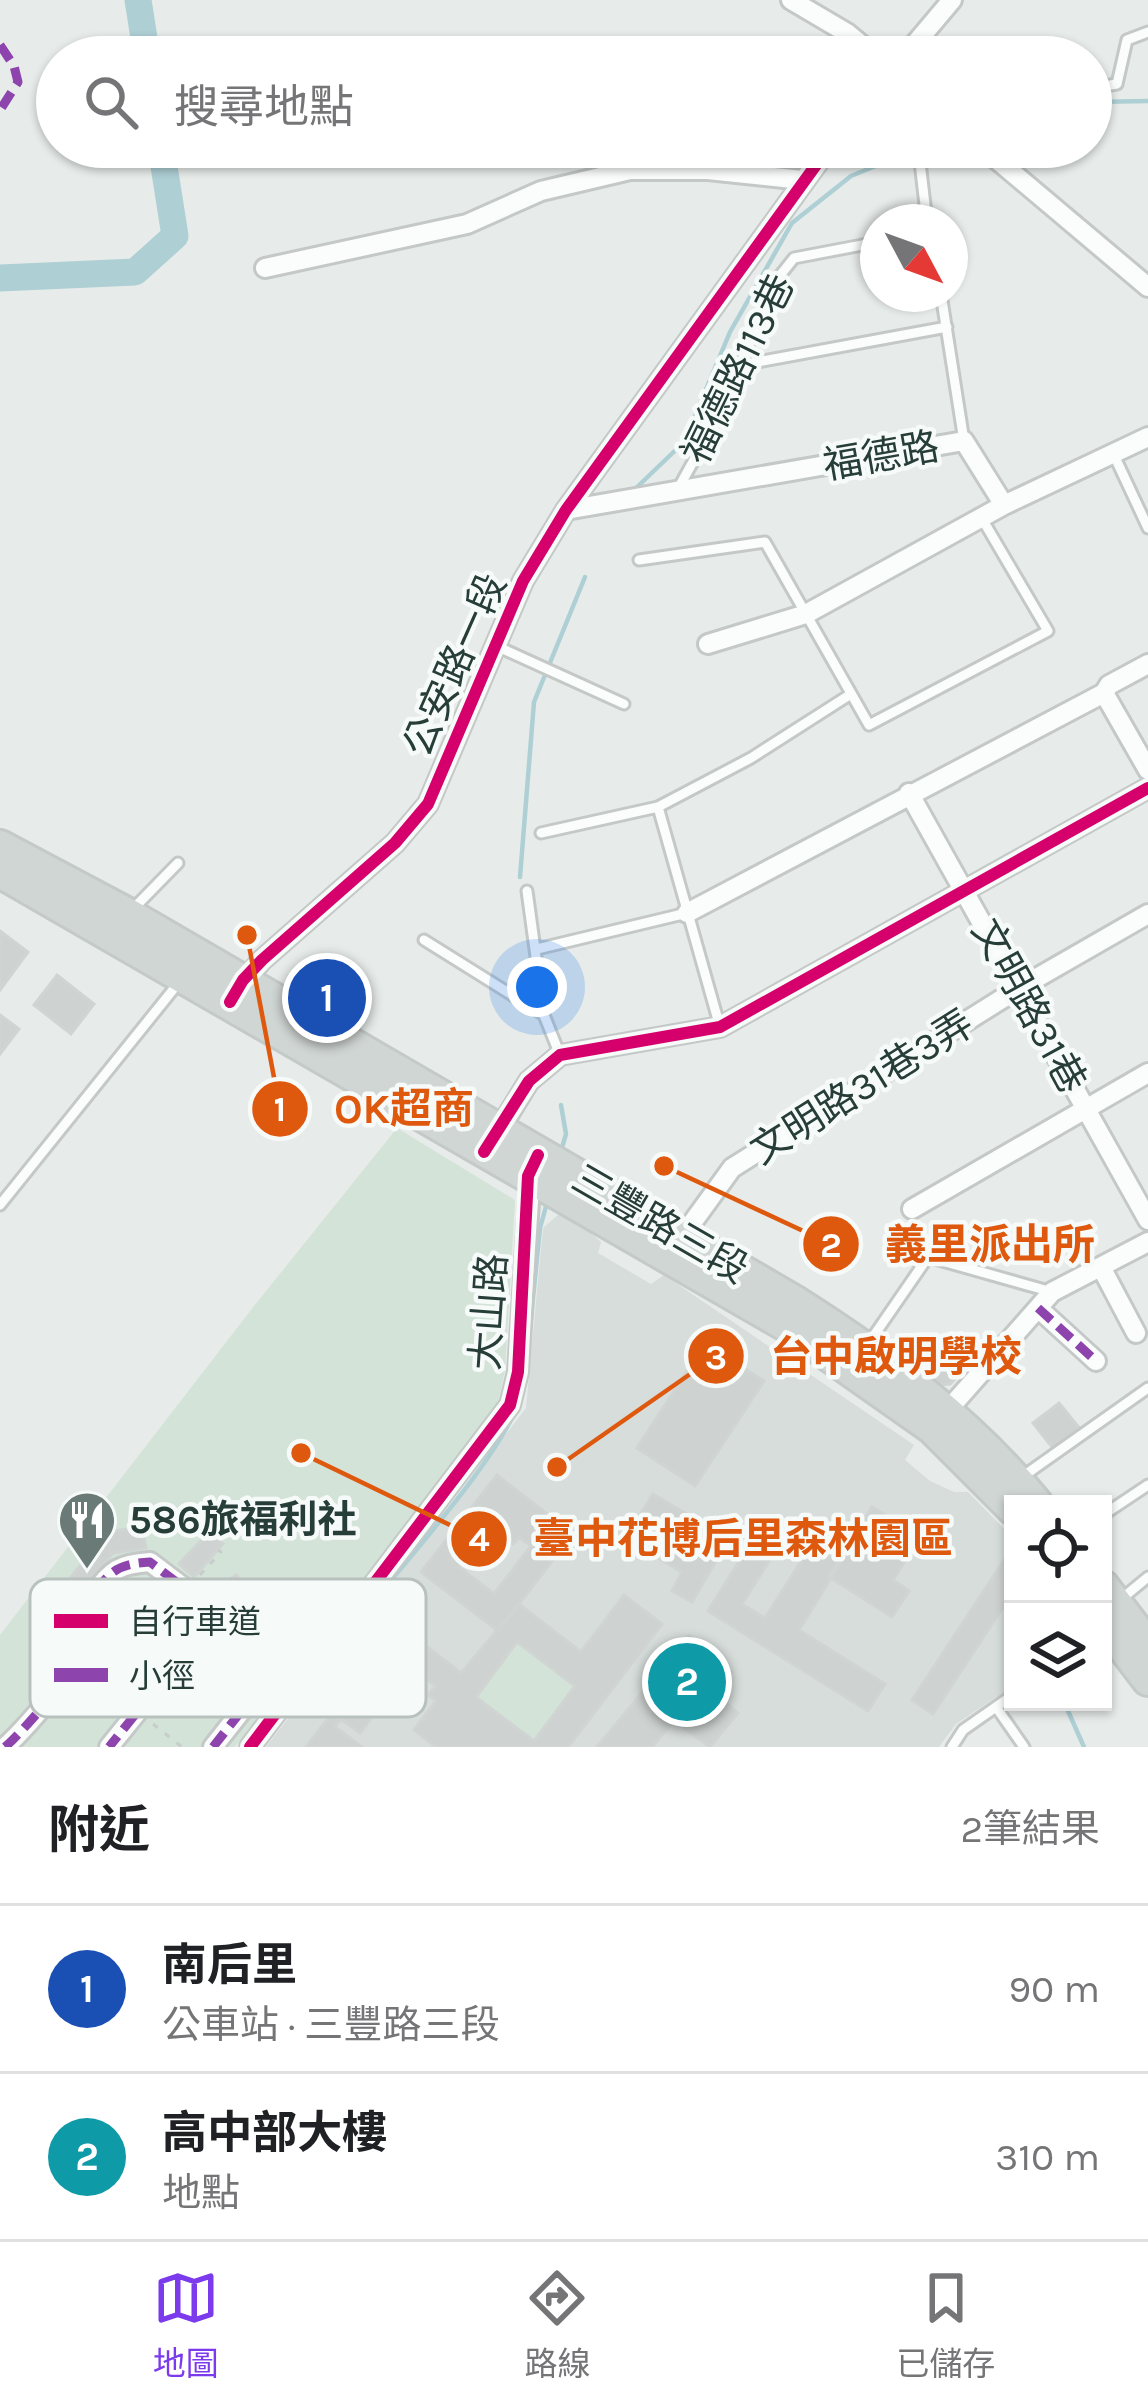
<!DOCTYPE html>
<html lang="zh-TW">
<meta charset="utf-8">
<style>
:root{--surface:#fff;--page:#f2f2f2;--text:#202124;--muted:#757577;--line:#e0e0e0;--accent:#7c3aed}
body{margin:0;font-family:Karla,"Noto Sans TC",sans-serif;background:var(--page);color:var(--text)}
.controls{position:absolute;right:36px;bottom:36px;display:grid;overflow:hidden;border-radius:0px;box-shadow:0 3px 9px #0004}
.controls button{width:108px;height:108px;display:grid;place-items:center;padding:0;border:0;border-bottom:3px solid var(--line);background:var(--surface);color:var(--text);font:60px sans-serif}
.compass{position:absolute;left:860px;top:204px;width:108px;height:108px;border-radius:50%;background:var(--surface);box-shadow:0 3px 9px #0004;rotate:131deg}
.you{position:absolute;left:537px;top:987px;width:42px;height:42px;margin:-30px;border:9px solid #fff;border-radius:50%;background:#1a73e8;box-shadow:0 0 0 18px #1a73e833}
.badge{display:grid;place-items:center;width:78px;height:78px;border-radius:50%;background:var(--accent);color:#fff;font-size:39px;font-weight:700}
.pin{position:absolute;translate:-50% -50%;border:6px solid #fff;box-shadow:0 3px 12px #0006}
.list{margin:0;padding:0;list-style:none}
h2{display:flex;justify-content:space-between;align-items:center;height:156px;margin:0;padding:0 48px;font-size:51px}
h2 small{font-size:39px;font-weight:400;color:var(--muted)}
.list li{display:grid;grid-template-columns:78px 1fr auto;gap:36px;align-items:center;box-sizing:border-box;height:168px;padding:0 48px;border-top:3px solid var(--line)}
.list b{display:block;font-size:45px;white-space:nowrap}
.list p{margin:0;font-size:39px;white-space:nowrap;color:var(--muted)}
.list em{font-size:39px;font-style:normal;color:var(--muted)}
.icon{flex:none;width:66px;height:66px;fill:none;stroke:currentColor;stroke-width:2;stroke-linecap:round;stroke-linejoin:round}
.map{position:relative;flex:none;width:1148px;height:1747px;overflow:hidden}
.search{position:absolute;background:var(--surface);box-shadow:0 3px 9px #0004;left:36px;right:36px;top:36px;height:132px;display:flex;align-items:center;gap:30px;box-sizing:border-box;padding:0 42px;border-radius:66px;color:var(--muted);font-size:45px}
.sheet{height:492px;background:var(--surface)}
nav{display:flex;justify-content:space-around;align-items:center;box-sizing:border-box;height:168px;border-top:3px solid var(--line);background:var(--surface);font-size:33px;color:var(--muted)}
nav a{display:grid;justify-items:center;gap:6px}
nav .on{color:var(--accent)}
.map>svg:first-child{display:block}
.built{fill:#d6ddda}
.green{fill:#d3e3d8}
.lines{fill:none;stroke-linecap:round;stroke-linejoin:round}
.stream{stroke:#aecfd4;stroke-width:4.5}
.river{stroke:#aecfd4;stroke-width:27}
.building{fill:#ced3d1;stroke:#d0d5d3;stroke-width:3;fill-rule:evenodd}
.lane-casing{stroke:#c4c9c7;stroke-width:15}
.street-casing{stroke:#c4c9c7;stroke-width:24}
.primary-casing{stroke:#c3cac8;stroke-width:36}
.path{stroke:#c7cdcb;stroke-width:3;stroke-dasharray:6 9;stroke-linecap:butt}
.lane{stroke:#fbfcfc;stroke-width:9}
.street{stroke:#fbfcfc;stroke-width:18}
.primary{stroke:#d0d6d4;stroke-width:30}
.quiet{stroke:#8e44ad;stroke-width:9;stroke-dasharray:18 9;stroke-linecap:butt}
.cycleway-casing{stroke:#f6faf8;stroke-width:20}
.cycleway{stroke:#d6006c;stroke-width:12}
.labels{text-anchor:middle;dominant-baseline:central;stroke-width:9;stroke-linejoin:round;paint-order:stroke}
.street-label{font-size:39px;fill:#273d38;stroke:#f6faf8}
.poi-label{font-size:39px;font-weight:bold;fill:#273d38;stroke:#f6faf8;text-anchor:start}
.key{fill:#f6faf8;stroke:#b8c1be;stroke-width:3}
.key-label{font-size:33px;fill:#273d38}
.leader{fill:none;stroke:#de580e;stroke-width:4.5}
.callout-dot{fill:#de580e;stroke:#f6faf8;stroke-width:4.5}
.mark-label{font-size:36px;text-anchor:middle;font-weight:bold;fill:#fff}
.callout-label{font-size:42px;text-anchor:middle;font-weight:bold;fill:#de580e;stroke:#f6faf8;stroke-width:9;stroke-linejoin:round;paint-order:stroke}
</style>
<div class="map">
<svg width="1148" height="1747" viewBox="0 0 1148 1747">
<rect width="100%" height="100%" fill="#e7ecea"/>
<path class="built" d="M558,1215l15,2 28,25 -3,11 53,31 13,-9 250,170 -9,15 25,21 24,11h14l45,46v148l-57,38 -17,23h-673l260,-339 17,-180z"/>
<path class="green" d="M397,1128l118,72 -10,171 -8,36 -262,340h-235v-112l254,-329z
M517,1642l58,44 -41,55 -58,-44z"/>
<g class="lines">
<path class="stream" d="M1091,102l57,-1
M634,490l50,-48 46,-110 62,-109 59,-47 71,-29
M520,877l14,-175 51,-125
M561,1105l5,29 -5,17
M530,1328l10,-100 7,-25
M358,1620c38,-48 159,-180 165,-233
M1064,1702l20,45"/>
<path class="river" d="M138,0l9,57
M0,278l135,-6 40,-36 -14,-89"/>
</g>
<path class="building" d="M0,931l28,21 -28,38z
M57,975l37,29 -23,30 -37,-29z
M0,1015l19,14 -19,25z
M705,1343l59,38 -69,105 -58,-38z
M950,1356l15,13 -15,15 -12,1 -6,-6z
M1059,1403l22,27 -26,21 -22,-28z
M497,1475l76,59 -75,97 -77,-59zM496,1519l11,8 -6,8 12,9 6,-7 12,9 -37,48 -35,-27z
M653,1494l76,45 -37,63 -20,-11 10,-19 -22,-13 15,-26 -34,-20z
M872,1507l48,30 -27,43 16,11 -17,26 -64,-41z
M766,1518l22,13 -46,73 23,14 47,-74 29,18 -42,68 86,54 -17,27 -160,-100z
M142,1527l4,21 -33,5 -38,47 -14,-11 47,-57z
M209,1532l14,12 -29,33 -15,-13z
M1004,1560l9,6v26l-80,122 -21,-14z
M236,1575l11,15 -15,11 -11,-15z
M407,1584l19,14 -23,30 58,45 58,-69 62,48 43,-57 38,29 -94,123h-132l-22,-17 22,-29 -8,-6 8,-9 -25,-19 -51,66 -19,-14 -6,8 27,20h-56l27,-35 -15,-12zM517,1642l58,44 -41,55 -58,-44z
M689,1636l42,36 -18,21 25,20 -28,34 -36,-26 -22,26h-55z"/>
<g class="lines">
<g class="lane-casing">
<path id="lane" d="M1091,88l26,-4 10,-44 21,-8
M927,222l-7,-60 27,-15
M941,294l23,147
M741,365l206,-38
M1113,453l35,75
M679,487l36,-65 63,-144 16,-20 84,-16
M639,560l126,-18 104,183 179,-94 -67,-114
M494,645l130,59
M658,807l62,220
M541,833l117,-26 93,-49 100,-64
M527,891l17,124 16,40
M132,910l46,-47
M424,940l120,75
M537,949l150,-36
M0,1205l180,-224
M868,1344l60,-87 124,35
M1022,1477l126,-89
M1103,1515l45,-30
M1120,1600l28,-23
M996,1707l28,40
M952,1747l11,-17 50,-35"/>
</g>
<g class="street-casing">
<path id="street" d="M791,0l56,33 29,24
M904,57l48,-57
M982,147l166,140
M265,268l202,-44 74,-33 89,-21h78l94,10
M566,510l398,-69 40,64 144,-68
M708,644l98,-30 198,-109
M1104,693l44,77
M909,793l239,427
M687,913l417,-220 5,-8 39,-21
M238,988l24,-28 133,-117 33,-39 95,-223 43,-71 263,-363
M494,1138l35,-57 31,-26 160,-28 428,-239
M912,1209l236,-136
M679,1241l53,-73 289,-181 127,-73
M1101,1267l35,66
M1038,1308l58,53
M940,1419l112,-127 96,-50
M65,1678l20,6 23,-1
M5,1747c22,-19 96,-104 95,-133 0,-7 -4,-13 -6,-19 16,-26 27,-31 56,-33l37,28 3,11 -10,22c-42,15 -64,9 -72,60l7,11 23,17 -29,36
M213,1747l37,-47
M250,1747l260,-342 8,-33 13,-202"/>
</g>
<g class="primary-casing">
<path id="primary" d="M0,846l128,68 666,387c90,57 175,120 243,203
M0,872l787,454 145,102 81,81
M1103,1586l45,59
M1103,1621l45,59"/>
</g>
<path class="path" d="M200,1575l21,-23 -3,-2
M203,1596l12,-5
M160,1613l3,-20
M199,1622l40,30
M153,1724l29,23"/>
<use href="#lane" class="lane"/>
<use href="#street" class="street"/>
<use href="#primary" class="primary"/>
<path class="quiet" d="M0,45l14,21 4,16 -18,28
M1038,1308l58,53
M5,1747c22,-19 96,-104 95,-133 0,-7 -4,-13 -6,-19 16,-26 27,-31 56,-33l37,28 3,11 -10,22c-42,15 -64,9 -72,60l7,11 23,17 -29,36
M213,1747l37,-47"/>
<g class="cycleway-casing">
<path id="cycleway" d="M230,1002l13,-22 19,-20 133,-117 33,-39 95,-223 43,-71 263,-363
M484,1152l45,-71 31,-26 160,-28 428,-239
M250,1747l260,-342 8,-33 10,-196 10,-21"/>
</g>
<use href="#cycleway" class="cycleway"/>
</g>
<defs>
<g id="restaurant-pin" transform="scale(3)"><path d="M0 17L-7.5 6A9.5 9.5 0 1 1 7.5 6Z" fill="#6a7a76" stroke="#f6faf8"/><path d="M-5-6h1v4h1v-4h1v4h1v-4h1v5L-1.5 .5V6h-2V.5L-5-1ZM5-6V6H3V1.5H1.5Q1.5-4 5-6Z" fill="#fff"/></g>
</defs>
<g fill-rule="evenodd">
<use href="#restaurant-pin" x="87" y="1520"/>
</g>
<g class="labels">
<g class="street-label">
<text transform="translate(738 369) rotate(-64)">福德路113巷</text>
<text transform="translate(881 456) rotate(-10)">福德路</text>
<text transform="translate(455 665) rotate(-66)">公安路一段</text>
<text transform="translate(1029 1006) rotate(61)">文明路31巷</text>
<text transform="translate(862 1087) rotate(-32)">文明路31巷3弄</text>
<text transform="translate(660 1224) rotate(30)">三豐路三段</text>
<text transform="translate(489 1312) rotate(-86)">大山路</text>
</g>
<g class="poi-label">
<text x="129" y="1520">586旅福利社</text>
</g>
</g>
<rect x="30" y="1579" width="396" height="138" rx="18" class="key"/>
<rect x="54" y="1614" width="54" height="14" fill="#d6006c"/>
<rect x="54" y="1668" width="54" height="14" fill="#8e44ad"/>
<g class="key-label">
<text x="129" y="1633">自行車道</text>
<text x="129" y="1687">小徑</text>
</g>
<path class="leader" d="M247 935L280 1109M664 1166L831 1244M557 1467L716 1356M301 1453L479 1539"/>
<g class="callout-dot">
<circle cx="247" cy="935" r="12"/>
<circle cx="664" cy="1166" r="12"/>
<circle cx="557" cy="1467" r="12"/>
<circle cx="301" cy="1453" r="12"/>
<circle cx="280" cy="1109" r="30"/>
<circle cx="831" cy="1244" r="30"/>
<circle cx="716" cy="1356" r="30"/>
<circle cx="479" cy="1539" r="30"/>
</g>
<g class="mark-label">
<text x="280" y="1121">1</text>
<text x="831" y="1257">2</text>
<text x="716" y="1369">3</text>
<text x="479" y="1551">4</text>
</g>
<g class="callout-label">
<text x="404" y="1123">OK超商</text>
<text x="990" y="1259">義里派出所</text>
<text x="896" y="1371">台中啟明學校</text>
<text x="743" y="1553">臺中花博后里森林園區</text>
</g>
</svg>
<div class="controls">
<button><svg class="icon" aria-label="locate" viewBox="0 0 24 24"><circle cx="12" cy="12" r="6"/><path d="M12 2v4M12 18v4M2 12h4M18 12h4"/></svg></button>
<button><svg class="icon" aria-label="layers" viewBox="0 0 24 24"><path d="M12 4l9 5-9 5-9-5zM3 14l9 5 9-5"/></svg></button>
</div>
<svg class="compass" viewBox="-18 -18 36 36"><path d="M0-13l5 13h-10z" fill="#e53935"/><path d="M0 13l5-13h-10z" fill="#757577"/></svg>
<div class="you"></div>
<div class="pin badge" style="left:327px;top:998px;background:#1a4fb4">1</div>
<div class="pin badge" style="left:687px;top:1682px;background:#0f9aa8">2</div>
<div class="search"><svg class="icon" aria-label="search" viewBox="0 0 24 24"><circle cx="10" cy="10" r="6"/><path d="M15 15l6 6"/></svg>搜尋地點</div>
</div>
<section class="sheet">
<h2>附近<small>2筆結果</small></h2>
<ul class="list">
<li><span class="badge" style="background:#1a4fb4">1</span><div><b>南后里</b><p>公車站 · 三豐路三段</p></div><em>90 m</em></li>
<li><span class="badge" style="background:#0f9aa8">2</span><div><b>高中部大樓</b><p>地點</p></div><em>310 m</em></li>
</ul>
</section>
<nav>
<a class="on"><svg class="icon" aria-label="map" viewBox="0 0 24 24"><path d="M3 6l6-2 6 2 6-2v14l-6 2-6-2-6 2zM9 4v14M15 6v14"/></svg>地圖</a>
<a><svg class="icon" aria-label="directions" viewBox="0 0 24 24"><path d="M12 3l9 9-9 9-9-9zM9 14v-3h6M13 9l2 2-2 2"/></svg>路線</a>
<a><svg class="icon" aria-label="saved" viewBox="0 0 24 24"><path d="M7 4h10v16l-5-4-5 4z"/></svg>已儲存</a>
</nav>
